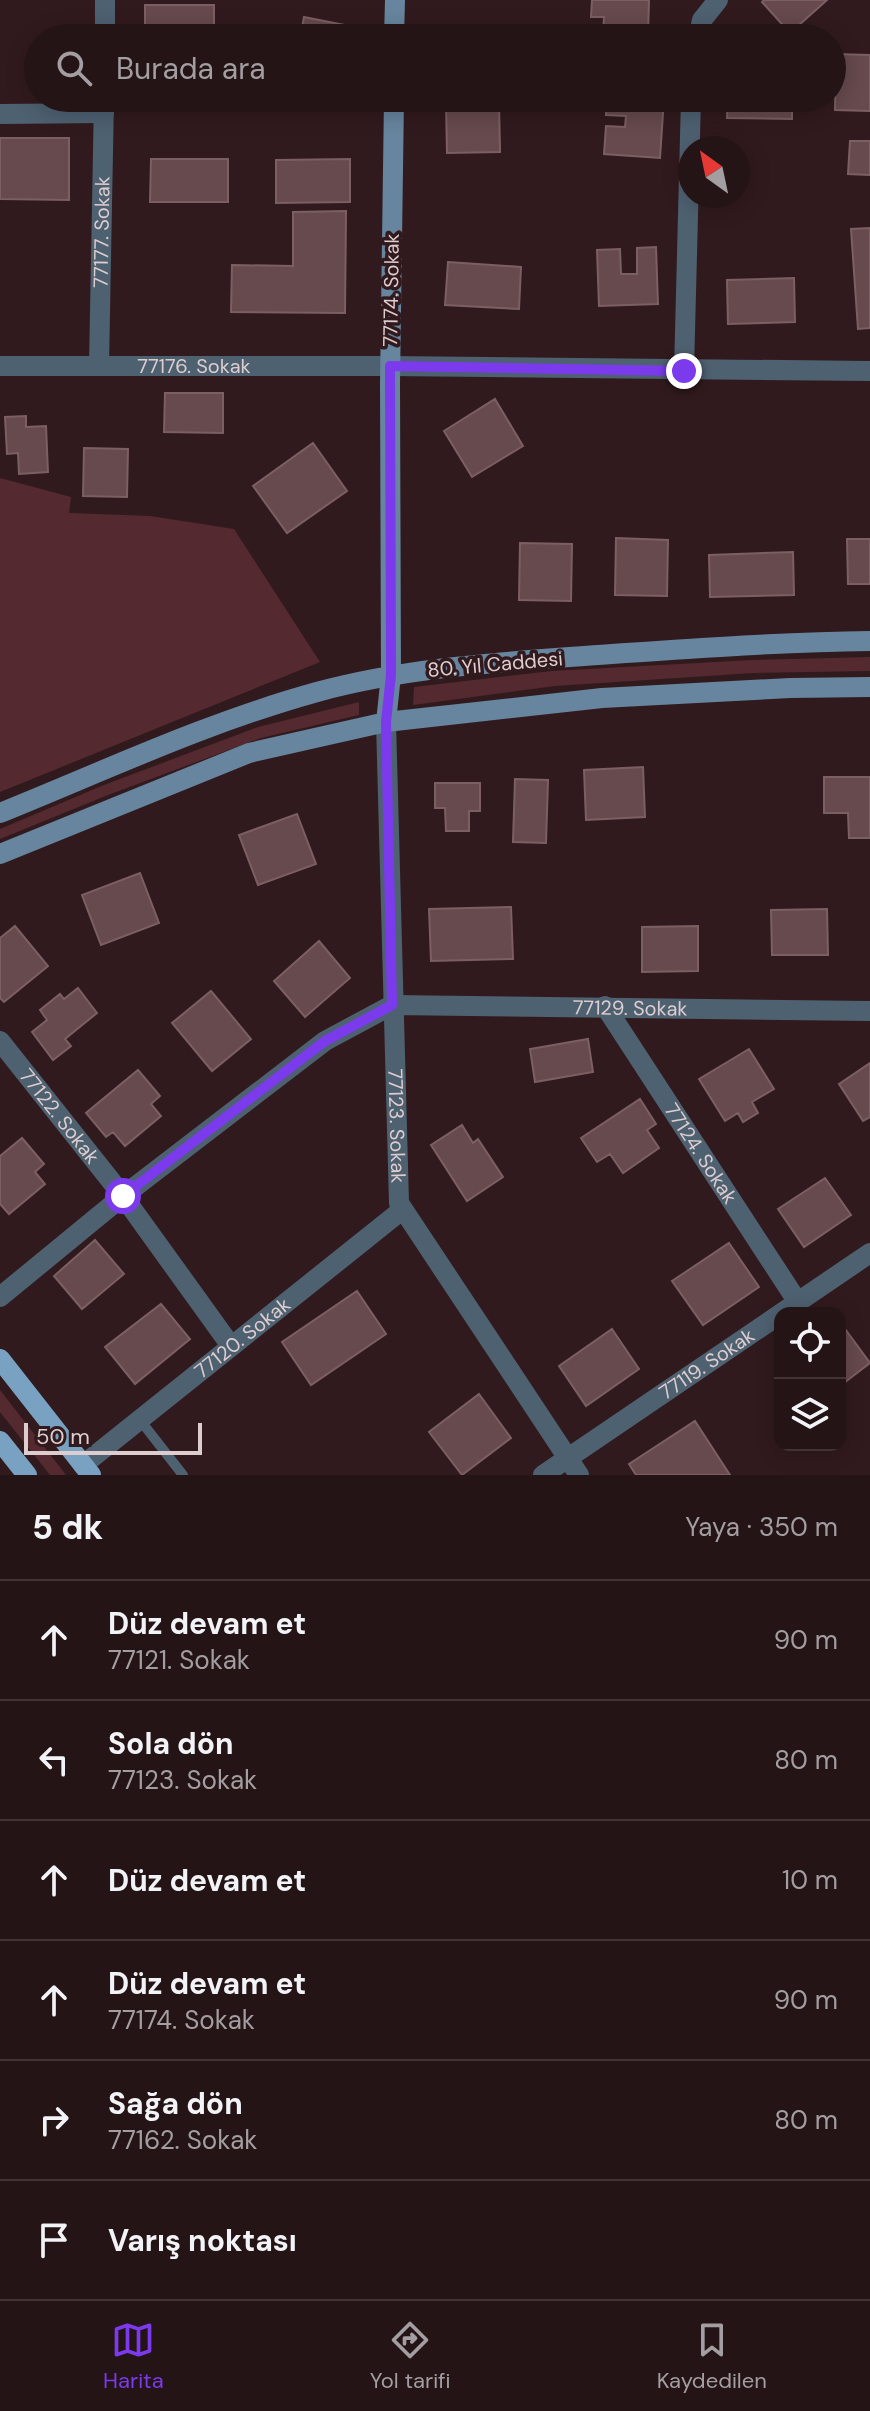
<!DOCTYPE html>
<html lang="tr">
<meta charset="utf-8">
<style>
:root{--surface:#251416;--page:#312123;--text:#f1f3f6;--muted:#a39ea1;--line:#423335;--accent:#7c3aed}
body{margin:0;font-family:"DM Sans",sans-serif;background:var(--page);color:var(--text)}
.controls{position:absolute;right:24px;bottom:24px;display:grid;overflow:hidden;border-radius:16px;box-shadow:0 4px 20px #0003}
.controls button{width:72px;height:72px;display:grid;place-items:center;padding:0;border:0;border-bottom:2px solid var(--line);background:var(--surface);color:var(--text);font:40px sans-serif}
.compass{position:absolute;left:678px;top:136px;width:72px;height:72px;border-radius:50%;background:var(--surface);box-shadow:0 4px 20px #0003;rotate:327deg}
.scale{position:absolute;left:24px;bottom:20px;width:178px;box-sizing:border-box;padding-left:8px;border:4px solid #decdcf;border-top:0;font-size:22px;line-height:28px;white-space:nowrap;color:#decdcf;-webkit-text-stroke:6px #311a1d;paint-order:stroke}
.stop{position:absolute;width:24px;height:24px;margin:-18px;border:6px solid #7c3aed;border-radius:50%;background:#fff}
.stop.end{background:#7c3aed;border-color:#fff;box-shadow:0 2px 8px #0008}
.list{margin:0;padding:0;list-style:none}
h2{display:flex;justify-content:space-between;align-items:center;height:104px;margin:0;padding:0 32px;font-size:34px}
h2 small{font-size:26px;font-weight:400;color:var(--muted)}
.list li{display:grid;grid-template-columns:52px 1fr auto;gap:24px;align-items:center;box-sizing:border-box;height:120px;padding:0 32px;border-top:2px solid var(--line)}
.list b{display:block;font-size:30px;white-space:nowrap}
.list p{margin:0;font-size:26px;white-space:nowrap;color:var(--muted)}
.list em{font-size:26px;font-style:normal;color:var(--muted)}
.icon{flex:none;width:44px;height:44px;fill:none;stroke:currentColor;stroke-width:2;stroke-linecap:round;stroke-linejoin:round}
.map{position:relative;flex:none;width:870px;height:1475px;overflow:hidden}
.search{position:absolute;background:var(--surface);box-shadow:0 4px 20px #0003;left:24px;right:24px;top:24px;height:88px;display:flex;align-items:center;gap:20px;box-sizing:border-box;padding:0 28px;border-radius:44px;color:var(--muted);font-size:30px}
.sheet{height:824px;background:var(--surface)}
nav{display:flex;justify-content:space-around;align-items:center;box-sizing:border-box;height:112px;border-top:2px solid var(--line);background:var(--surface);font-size:22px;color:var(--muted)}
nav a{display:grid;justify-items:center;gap:4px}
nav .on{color:var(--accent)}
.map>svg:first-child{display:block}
.green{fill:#542a30}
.building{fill:#664a4d;stroke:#7c5f62;stroke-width:2}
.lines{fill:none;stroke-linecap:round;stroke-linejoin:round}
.lane{stroke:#4e6171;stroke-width:10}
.street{stroke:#4e6171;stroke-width:20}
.secondary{stroke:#67859e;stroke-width:20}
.primary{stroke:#79a1c1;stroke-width:20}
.route{stroke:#7c3aed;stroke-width:10}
.labels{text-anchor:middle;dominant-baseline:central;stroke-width:7;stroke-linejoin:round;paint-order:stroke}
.street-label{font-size:20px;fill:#decdcf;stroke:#311a1d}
</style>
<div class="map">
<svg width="870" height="1475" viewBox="0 0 870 1475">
<rect width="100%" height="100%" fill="#311a1d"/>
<path class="green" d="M0,478l71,19 -2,16 81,3 84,13 86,133 -320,130z
M870,657v14l-117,2 -198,13 -142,19 1,-18 138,-16 200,-11z
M359,702v13l-98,23 -153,57 -108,44v-10l104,-44 154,-58z
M0,1390l66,85h-16l-50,-63z"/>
<path class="building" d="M592,0h57l-1,35 -45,-2 1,-16h-13z
M764,0h63l-37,33 -28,-31z
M145,5h69v31l-69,1z
M304,17l51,10 -2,11h-53z
M836,54l34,1v56l-35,-1z
M142,98h71v8l-72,-3z
M607,98h57l-4,60 -56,-4 2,-28 19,1 1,-11 -20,-1z
M728,98h64v21l-65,-1z
M499,102l1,50 -53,1 -1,-50z
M0,138h69v62l-69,-1z
M850,141h20v34l-22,-1z
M151,159h77v43h-78z
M350,159v43l-74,1v-43z
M346,211l-1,102 -114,-1 1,-47 61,1v-54z
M870,228v100l-12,1 -7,-100z
M656,247l2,57 -59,2 -2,-56 23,-1 1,25h16v-26z
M448,262l73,5 -2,42 -74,-4z
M794,278l1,44 -67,2 -1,-44z
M165,393h58v40l-59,-1z
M495,399l28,47 -51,31 -28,-46z
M26,416v11l20,-1 2,46 -29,2 -1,-21 -11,1 -2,-37z
M313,443l34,48 -60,42 -34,-47z
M84,448l44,1 -1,48 -44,-1z
M616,538l52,2 -1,56 -52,-1z
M847,539h23v45h-22z
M520,543l52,1 -1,57 -52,-1z
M793,552l1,43 -84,2 -1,-42z
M643,767l2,50 -59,3 -2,-50z
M824,777h46v61h-21l-1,-25h-24z
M515,779l33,1 -2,63 -33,-1z
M435,783h45v28h-11v20h-23l-1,-23h-10z
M297,814l19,50 -58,21 -19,-50z
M140,873l19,50 -58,22 -19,-50z
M511,907l2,52 -82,2 -2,-52z
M827,909l1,46h-56l-1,-45z
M15,926l33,40 -44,36 -4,-4v-60z
M698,926v45l-56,1v-45z
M319,941l31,37 -45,39 -31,-36z
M78,988l19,25 -32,26 6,7 -18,14 -21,-28 15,-12 -7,-10 20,-16 4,5z
M211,991l40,48 -39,32 -40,-48z
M588,1039l5,33 -58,10 -5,-33z
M749,1049l25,40 -22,13 6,11 -15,9 -5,-9 -13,8 -26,-42z
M870,1063v54l-7,4 -24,-37z
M138,1070l22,26 -9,8 10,12 -36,30 -12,-14 -7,5 -20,-24z
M640,1099l16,25 -9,6 12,18 -36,25 -13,-19 -13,8 -16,-24z
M462,1125l11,18 5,-4 25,38 -36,24 -36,-56z
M22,1138l22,26 -9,8 10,12 -36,30 -9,-10v-48z
M825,1178l26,37 -47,32 -26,-38z
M95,1240l29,34 -42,35 -28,-33z
M729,1243l30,44 -56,38 -31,-44z
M357,1291l29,43 -75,51 -29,-43z
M161,1304l29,35 -55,45 -30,-37z
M840,1322l30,41 -30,23z
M612,1329l27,40 -53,37 -27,-40z
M479,1394l32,44 -49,37 -33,-43z
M695,1421l35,54h-94l-7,-11z"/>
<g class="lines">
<path class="lane" d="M140,1420l43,55"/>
<g class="street">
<path d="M105,38v-38"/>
<path d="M698,38l4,-18 16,-20"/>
<path d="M0,114l104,-1"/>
<path id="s1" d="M0,366h390l480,5"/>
<path id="s2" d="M99,366l5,-268"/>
<path d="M684,371l7,-273"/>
<path id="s3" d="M386,722l13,481 180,272"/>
<path id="s4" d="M605,1006l192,295"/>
<path id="s5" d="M0,1041l123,155 108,150"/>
<path id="s6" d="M0,1297l123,-101 202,-155 67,-36 478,6"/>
<path id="s7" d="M83,1465l319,-255"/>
<path id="s8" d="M543,1475l327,-222"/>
</g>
<path class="secondary" d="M394,38l1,-38
M386,722l5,-47 -1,-291 4,-286
M0,813c104,-42 208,-91 317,-121 92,-25 186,-30 281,-37 91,-6 181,-13 272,-14
M0,854l249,-101 137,-31 216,-24 188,-10 80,-1"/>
<path class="primary" d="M0,1359l91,116
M0,1441l27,34"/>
</g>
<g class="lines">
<path class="route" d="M123,1196l202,-155 67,-36 -6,-283 5,-47 -1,-309 294,5"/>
</g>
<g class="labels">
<g class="street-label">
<text stroke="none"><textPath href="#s2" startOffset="134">77177. Sokak</textPath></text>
<text transform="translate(391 290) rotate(-89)">77174. Sokak</text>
<text stroke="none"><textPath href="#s1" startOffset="194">77176. Sokak</textPath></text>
<text transform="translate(495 664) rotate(-5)">80. Yıl Caddesi</text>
<text stroke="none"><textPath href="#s6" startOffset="728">77129. Sokak</textPath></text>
<text stroke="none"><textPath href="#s5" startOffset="96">77122. Sokak</textPath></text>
<text stroke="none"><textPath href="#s3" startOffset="404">77123. Sokak</textPath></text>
<text stroke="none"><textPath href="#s4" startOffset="176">77124. Sokak</textPath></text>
<text stroke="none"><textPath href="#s7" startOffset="204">77120. Sokak</textPath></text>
<text stroke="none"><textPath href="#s8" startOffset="198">77119. Sokak</textPath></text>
</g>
</g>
</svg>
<div class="controls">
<button><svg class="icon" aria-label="locate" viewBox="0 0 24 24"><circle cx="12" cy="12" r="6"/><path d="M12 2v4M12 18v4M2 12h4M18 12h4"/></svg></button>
<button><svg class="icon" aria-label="layers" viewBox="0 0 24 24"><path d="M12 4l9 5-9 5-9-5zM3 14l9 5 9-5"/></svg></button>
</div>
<svg class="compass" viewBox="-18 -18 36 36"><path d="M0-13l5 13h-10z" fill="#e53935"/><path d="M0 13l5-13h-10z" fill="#a39ea1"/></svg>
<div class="scale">50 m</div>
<div class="stop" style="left:123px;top:1196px"></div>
<div class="stop end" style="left:684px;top:371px"></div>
<div class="search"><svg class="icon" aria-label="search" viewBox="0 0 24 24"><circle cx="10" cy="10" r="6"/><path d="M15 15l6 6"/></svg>Burada ara</div>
</div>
<section class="sheet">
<h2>5 dk<small>Yaya · 350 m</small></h2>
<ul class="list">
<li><svg class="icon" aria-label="ahead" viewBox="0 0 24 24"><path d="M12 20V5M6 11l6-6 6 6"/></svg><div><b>Düz devam et</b><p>77121. Sokak</p></div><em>90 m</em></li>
<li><svg class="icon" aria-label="left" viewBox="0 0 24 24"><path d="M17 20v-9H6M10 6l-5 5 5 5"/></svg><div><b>Sola dön</b><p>77123. Sokak</p></div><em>80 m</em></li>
<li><svg class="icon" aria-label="ahead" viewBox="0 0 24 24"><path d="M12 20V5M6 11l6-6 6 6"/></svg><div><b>Düz devam et</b></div><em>10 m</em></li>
<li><svg class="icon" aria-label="ahead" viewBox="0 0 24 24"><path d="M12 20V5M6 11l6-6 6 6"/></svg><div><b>Düz devam et</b><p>77174. Sokak</p></div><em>90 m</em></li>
<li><svg class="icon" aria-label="right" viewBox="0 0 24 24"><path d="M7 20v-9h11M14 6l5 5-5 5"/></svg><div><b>Sağa dön</b><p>77162. Sokak</p></div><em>80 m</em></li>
<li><svg class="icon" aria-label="arrive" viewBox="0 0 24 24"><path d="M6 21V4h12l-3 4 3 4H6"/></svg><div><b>Varış noktası</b></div></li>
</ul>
</section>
<nav>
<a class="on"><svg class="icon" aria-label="map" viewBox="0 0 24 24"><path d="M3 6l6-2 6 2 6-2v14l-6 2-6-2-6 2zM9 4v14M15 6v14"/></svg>Harita</a>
<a><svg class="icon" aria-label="directions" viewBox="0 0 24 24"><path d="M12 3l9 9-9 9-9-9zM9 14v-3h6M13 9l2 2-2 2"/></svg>Yol tarifi</a>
<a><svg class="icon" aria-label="saved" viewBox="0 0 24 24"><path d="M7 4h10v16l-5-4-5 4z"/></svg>Kaydedilen</a>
</nav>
